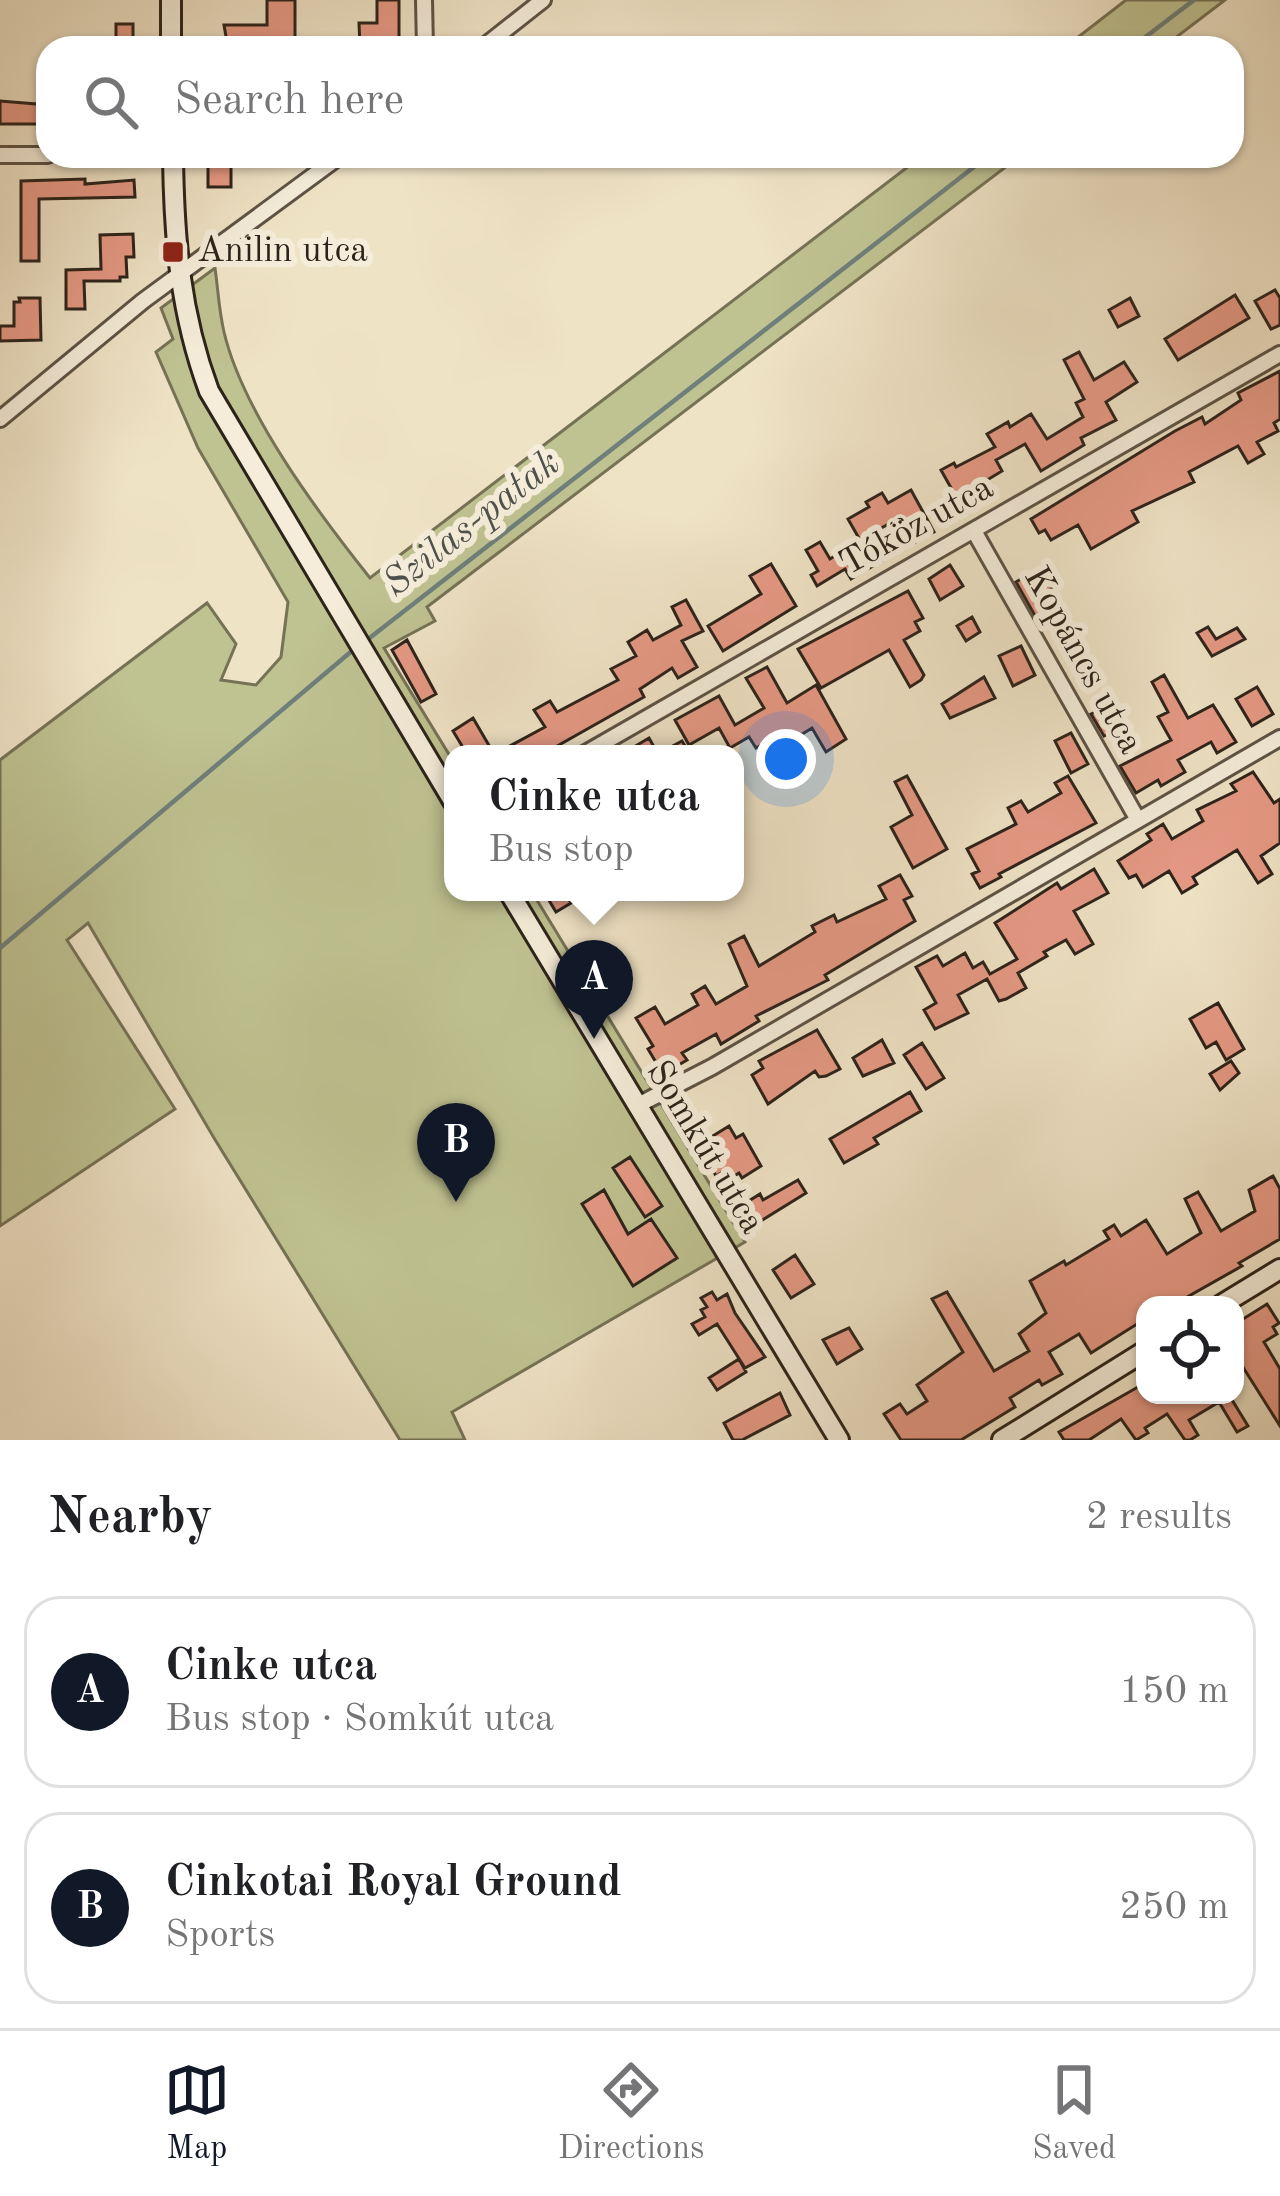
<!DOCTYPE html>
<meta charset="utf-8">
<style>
:root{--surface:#fff;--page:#f2f2f2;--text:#202124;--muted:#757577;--line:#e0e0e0;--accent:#111827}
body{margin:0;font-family:"Old Standard TT",serif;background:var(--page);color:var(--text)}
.controls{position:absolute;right:36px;bottom:36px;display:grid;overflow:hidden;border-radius:24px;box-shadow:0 3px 9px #0004}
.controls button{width:108px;height:108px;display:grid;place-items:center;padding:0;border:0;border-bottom:3px solid var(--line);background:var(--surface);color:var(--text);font:60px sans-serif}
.you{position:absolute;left:786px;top:759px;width:42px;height:42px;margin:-30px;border:9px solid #fff;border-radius:50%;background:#1a73e8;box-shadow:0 0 0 18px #1a73e833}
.badge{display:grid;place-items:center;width:78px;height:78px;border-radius:50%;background:var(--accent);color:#fff;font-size:39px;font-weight:700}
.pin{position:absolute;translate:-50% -99px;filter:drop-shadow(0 3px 6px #0008)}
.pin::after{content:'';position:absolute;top:63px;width:42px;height:36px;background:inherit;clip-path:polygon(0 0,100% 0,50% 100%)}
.popup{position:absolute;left:444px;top:745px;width:300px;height:156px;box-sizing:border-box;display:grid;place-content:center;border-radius:24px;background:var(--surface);filter:drop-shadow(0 3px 9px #0005);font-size:39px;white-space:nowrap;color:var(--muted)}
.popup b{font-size:45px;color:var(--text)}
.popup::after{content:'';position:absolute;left:50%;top:100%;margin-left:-24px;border:24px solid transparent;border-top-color:var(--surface)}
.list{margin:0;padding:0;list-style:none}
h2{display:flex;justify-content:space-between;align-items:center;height:156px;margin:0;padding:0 48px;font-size:51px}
h2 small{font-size:39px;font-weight:400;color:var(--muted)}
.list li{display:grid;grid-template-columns:78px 1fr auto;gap:36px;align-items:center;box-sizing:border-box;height:192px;margin:0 24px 24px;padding:0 24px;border:3px solid var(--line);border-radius:36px}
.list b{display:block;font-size:45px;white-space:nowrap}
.list p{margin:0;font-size:39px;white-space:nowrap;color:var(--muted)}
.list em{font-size:39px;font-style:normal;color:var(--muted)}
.icon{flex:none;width:66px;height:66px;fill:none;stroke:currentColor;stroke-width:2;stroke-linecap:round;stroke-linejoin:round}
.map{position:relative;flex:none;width:1280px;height:1440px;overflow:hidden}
.search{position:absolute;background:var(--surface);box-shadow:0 3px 9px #0004;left:36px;right:36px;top:36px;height:132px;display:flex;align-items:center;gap:30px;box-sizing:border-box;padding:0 42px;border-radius:36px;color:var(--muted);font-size:45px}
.sheet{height:588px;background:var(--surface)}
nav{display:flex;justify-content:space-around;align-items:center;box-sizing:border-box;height:168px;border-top:3px solid var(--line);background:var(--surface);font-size:33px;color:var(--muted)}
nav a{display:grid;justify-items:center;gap:6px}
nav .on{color:var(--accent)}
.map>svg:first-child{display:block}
.green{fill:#bfc291;stroke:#767256;stroke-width:3}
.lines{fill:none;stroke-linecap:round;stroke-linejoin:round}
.stream{stroke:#6f7f7b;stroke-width:4.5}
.building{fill:#e69985;stroke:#2c231a;stroke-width:3}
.street-casing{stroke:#5d5345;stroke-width:20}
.secondary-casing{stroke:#2c231a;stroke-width:24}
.street{stroke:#f5edda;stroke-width:14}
.secondary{stroke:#f5edda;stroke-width:18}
.poi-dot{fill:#8f2418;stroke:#f5edda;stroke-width:4.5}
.labels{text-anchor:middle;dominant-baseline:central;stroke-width:12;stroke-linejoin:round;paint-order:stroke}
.poi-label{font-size:36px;fill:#2c231a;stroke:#f5edda;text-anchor:start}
.street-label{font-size:36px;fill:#2c231a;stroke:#f5edda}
.water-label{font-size:39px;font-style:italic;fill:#4e514b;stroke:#f5edda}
</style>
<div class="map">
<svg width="1280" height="1440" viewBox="0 0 1280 1440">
<rect width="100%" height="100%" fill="#efe3c6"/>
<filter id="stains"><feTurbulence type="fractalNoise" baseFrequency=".00167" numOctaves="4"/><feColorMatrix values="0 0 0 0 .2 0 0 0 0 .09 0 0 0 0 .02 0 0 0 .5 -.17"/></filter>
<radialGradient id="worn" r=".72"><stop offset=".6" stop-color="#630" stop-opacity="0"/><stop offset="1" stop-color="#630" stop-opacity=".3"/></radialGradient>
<path class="green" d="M1126,0h99l-63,48h-98z
M922,156h98l-593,451 8,14 -51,27 69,113v131h79l213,350 -293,170 13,28h-65l-186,-302 -126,-215 -21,17 108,169 -175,117v-466l207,-157 29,41 -15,36 35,5 25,-28 7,-55 -90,-154 -42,-96 17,-13 -12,-31 54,-40c3,21 4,43 9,64 19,81 95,182 146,246z"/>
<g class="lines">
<path class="stream" d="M1131,48l63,-48
M367,640l621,-484
M0,948l353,-298"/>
</g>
<path class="building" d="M267,0h28v48h-67l-4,-23h43z
M377,0h22v48h-39l-1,-25h18z
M116,24h17v24h-17z
M0,101l48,4v19h-48z
M208,156h23v31h-23z
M85,179v5l49,-4 1,17 -96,2v62h-18v-80z
M133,234l1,23h-8l1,20h-7v4h-36l1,28h-19v-39l35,-1 -1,-34z
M1275,290l5,8v27l-9,4 -16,-28z
M1235,295l14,23 -71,42 -13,-21z
M19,298h21l1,42 -41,1v-15h14v-24h6z
M1130,298l9,18 -21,11 -9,-17z
M1079,352l15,28 30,-18 13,20 -31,20 10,18 -35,18 3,7 -43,26 -16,-27 -29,16 6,11 -33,20 8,14 -23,12 -10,-15 11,-7 -14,-25 13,-7 2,4 39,-20 -8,-13 21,-12 2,5 21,-13 16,25 36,-22 -7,-14 8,-4 -20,-39z
M1280,371v48l-6,4 4,8 -21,11 7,12 -16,9 -10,-17 -49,26 5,10 -62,29 6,11 -47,27 -13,-24 -27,15 -6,-10 -6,3 -8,-14 144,-88 27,-14 3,7 36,-24 -3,-7z
M911,490l23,42 -18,10 -15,-25 -25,14 14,25 -39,23 -6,-10 -28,17 -6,-11 7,-4 -12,-21 14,-8 10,17 30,-19 -12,-21 21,-12 -3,-5 16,-9 6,10z
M771,564l25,42 -73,45 -15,-25 53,-32 -11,-18z
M950,565l13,21 -23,14 -11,-21z
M1042,567l12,20 -7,4 18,27 -22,12 -27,-48z
M908,591l15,27 -8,4 5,9 -16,9 20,35 -3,5 -11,7 -21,-37 -68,38 -23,-39z
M686,600l17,31 -21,10 15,26 -19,11 -6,-10 -32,21 4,8 -101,57h-48l50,-27 -11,-17 16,-9 7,11 61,-32 -7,-11 25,-13 -8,-14 19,-12 6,10 28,-15 -9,-18z
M972,617l8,15 -14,9 -9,-15z
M1208,627l8,12 21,-11 8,11 -33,17 -15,-23z
M407,640l29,54 -15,8 -29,-52z
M1021,646l14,29 -22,11 -14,-30z
M767,667l20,36 29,-18 30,54 -20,13 -14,-24 -26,16 -6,-9 -24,13 -7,-11 -19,11 -11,-20 -30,17 -14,-25 44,-24 16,29 29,-17 -18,-30z
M1164,675l24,43 25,-13 23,37 -19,11 -6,-11 -33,18 7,12 -24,14 -3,-6 -22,13 -16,-27 51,-26 -13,-23 10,-5 -16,-30z
M984,677l11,21 -45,20 -8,-14z
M1257,687l16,27 -21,12 -16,-27z
M1109,705l13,21 -18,10 -13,-22z
M473,718l21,36h-27l-14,-23z
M1071,733l17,31 -17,9 -16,-32z
M649,738l9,16 24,-13 8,13h-68z
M1253,772l21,31 6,-4v44l-19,13 11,18 -14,9 -21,-33 -44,27 4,7 -15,9 -13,-22 -26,16 -7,-12 -7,3 -11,-17 33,-21 -4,-6 16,-10 9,15 31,-18 -6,-11 39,-19 -5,-7z
M907,776l40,73 -34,19 -22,-41 21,-12 -17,-33z
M1068,776l28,47 -97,51 2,3 -21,11 -8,-14 7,-3 -12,-22 49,-25 -8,-16 13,-7 7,11 33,-19 -6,-10z
M1094,869l14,24 -34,18 19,33 -18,10 -9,-14 -22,12 3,4 -29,17 8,15 -20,11 -7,2 -12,-22 -29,16 10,18 -33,16 -11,-19 12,-7 -20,-36 21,-11 6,10 22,-13 8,15 10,-6 7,12 27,-15 -22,-36 62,-40 4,6z
M900,875l12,21 -8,4 11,21 -90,54 3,5 -72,36 3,5 -38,23 -5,-10 -34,19 5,7 -24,14 -15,-25 5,-3 -17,-28 19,-11 10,17 33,-19 -6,-11 13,-8 11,18 31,-18 -18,-42 15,-8 15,30 56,-34 -3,-6 22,-11 3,7 49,-23 -7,-13z
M544,892h20l7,11 -15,9z
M613,960l17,29 -20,11 -16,-29z
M1218,1003l26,46 -18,11 -10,-18 -10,6 -16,-29z
M817,1030l23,39 -14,7 -7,1 -4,-6 -47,33 -16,-29 11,-7 -4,-7z
M882,1040l12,23 -31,13 -10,-18z
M922,1043l22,35 -18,11 -22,-34z
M1231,1061l8,12 -19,17 -10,-16z
M910,1092l11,19 -47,27 4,6 -34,19 -14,-24z
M729,1126l7,12 7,-4 18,32 -19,12 -3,-5 -13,8 -5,-8 -5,3 -11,-20 5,-2 -7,-12z
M630,1157l32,49 -17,11 -32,-49z
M1273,1176l7,13v50l-41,24 3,3 -69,39h-28v14l-54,34 -12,-19 -30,18 13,22 -20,11 -3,-5 -29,18 5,9 -54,33h-60l-17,-26 16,-10 7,10 20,-13 -10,-16 46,-33 -31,-53 15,-7 47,79 35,-20 -10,-17 27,-21 -16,-32 34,-20 2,4 43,-26 -5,-8 10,-6 7,11 25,-16 21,34 34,-21 -16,-34 13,-7 23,39 34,-20 -6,-21z
M798,1180l8,13 -58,36 -12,-20 24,-15 3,6z
M604,1190l24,44 23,-15 26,39 -44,28 -51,-82z
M795,1255l19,29 -23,14 -18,-28z
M712,1292l5,8 10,-6 8,19 30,44 -20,11 -28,-44 -18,11 -7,-11 13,-7 -4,-7 6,-3 -6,-9z
M1267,1304l12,19 -6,4 4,7 -13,8 16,27v57l-39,-62 -6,4v-31l4,-3 -4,-10z
M849,1328l13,21 -25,15 -14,-24z
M739,1359l7,13 -29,18 -8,-12z
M1145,1383v12h84l19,31 -11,6 -18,-30 -30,18 9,15 -8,5h-5l-18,-26 -22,14 3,5 -12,7 -15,-21 -32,21h-25l-5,-8z
M780,1393l10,22 -48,25h-9l-9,-17z"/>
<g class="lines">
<g class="street-casing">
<path id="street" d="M424,0l1,48
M482,48l61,-48
M0,155h48
M0,419l143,-118 197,-145
M974,531l164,289
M584,754l696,-400
M640,1104l72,-37 568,-329"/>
</g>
<g class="secondary-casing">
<path id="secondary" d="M171,0v48
M173,156c1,82 7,157 36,235l244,410
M509,892l330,548
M1221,1305l59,-36
M1002,1440l143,-89"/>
</g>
<use href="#street" class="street"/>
<use href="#secondary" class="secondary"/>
</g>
<rect class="poi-dot" x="161" y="240" width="24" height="24" rx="6"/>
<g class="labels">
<g class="poi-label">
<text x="197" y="252">Anilin utca</text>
</g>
<g class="street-label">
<text transform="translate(917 527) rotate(-29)">Tóköz utca</text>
<text transform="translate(1082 661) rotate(61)">Kopáncs utca</text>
<text transform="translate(704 1148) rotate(59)">Somkút utca</text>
</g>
<g class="water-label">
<text transform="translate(472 524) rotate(-38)">Szilas-patak</text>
</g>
</g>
<rect width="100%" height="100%" filter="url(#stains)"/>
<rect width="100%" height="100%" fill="url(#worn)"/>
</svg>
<div class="controls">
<button><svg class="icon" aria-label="locate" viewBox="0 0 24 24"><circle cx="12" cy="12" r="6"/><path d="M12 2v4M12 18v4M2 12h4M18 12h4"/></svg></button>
</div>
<div class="you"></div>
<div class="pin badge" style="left:594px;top:1039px">A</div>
<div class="popup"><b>Cinke utca</b>Bus stop</div>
<div class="pin badge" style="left:456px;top:1202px">B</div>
<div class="search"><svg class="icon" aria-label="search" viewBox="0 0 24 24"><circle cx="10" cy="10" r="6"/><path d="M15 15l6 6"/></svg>Search here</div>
</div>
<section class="sheet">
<h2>Nearby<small>2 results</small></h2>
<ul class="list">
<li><span class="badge">A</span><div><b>Cinke utca</b><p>Bus stop · Somkút utca</p></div><em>150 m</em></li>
<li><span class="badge">B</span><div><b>Cinkotai Royal Ground</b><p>Sports</p></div><em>250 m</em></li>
</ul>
</section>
<nav>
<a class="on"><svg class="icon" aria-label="map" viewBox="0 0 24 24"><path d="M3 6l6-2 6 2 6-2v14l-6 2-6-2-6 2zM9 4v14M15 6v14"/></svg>Map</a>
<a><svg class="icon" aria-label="directions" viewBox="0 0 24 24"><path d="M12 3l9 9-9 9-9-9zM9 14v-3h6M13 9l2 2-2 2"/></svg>Directions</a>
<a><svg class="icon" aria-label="saved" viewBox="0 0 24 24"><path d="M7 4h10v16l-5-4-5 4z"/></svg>Saved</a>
</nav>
